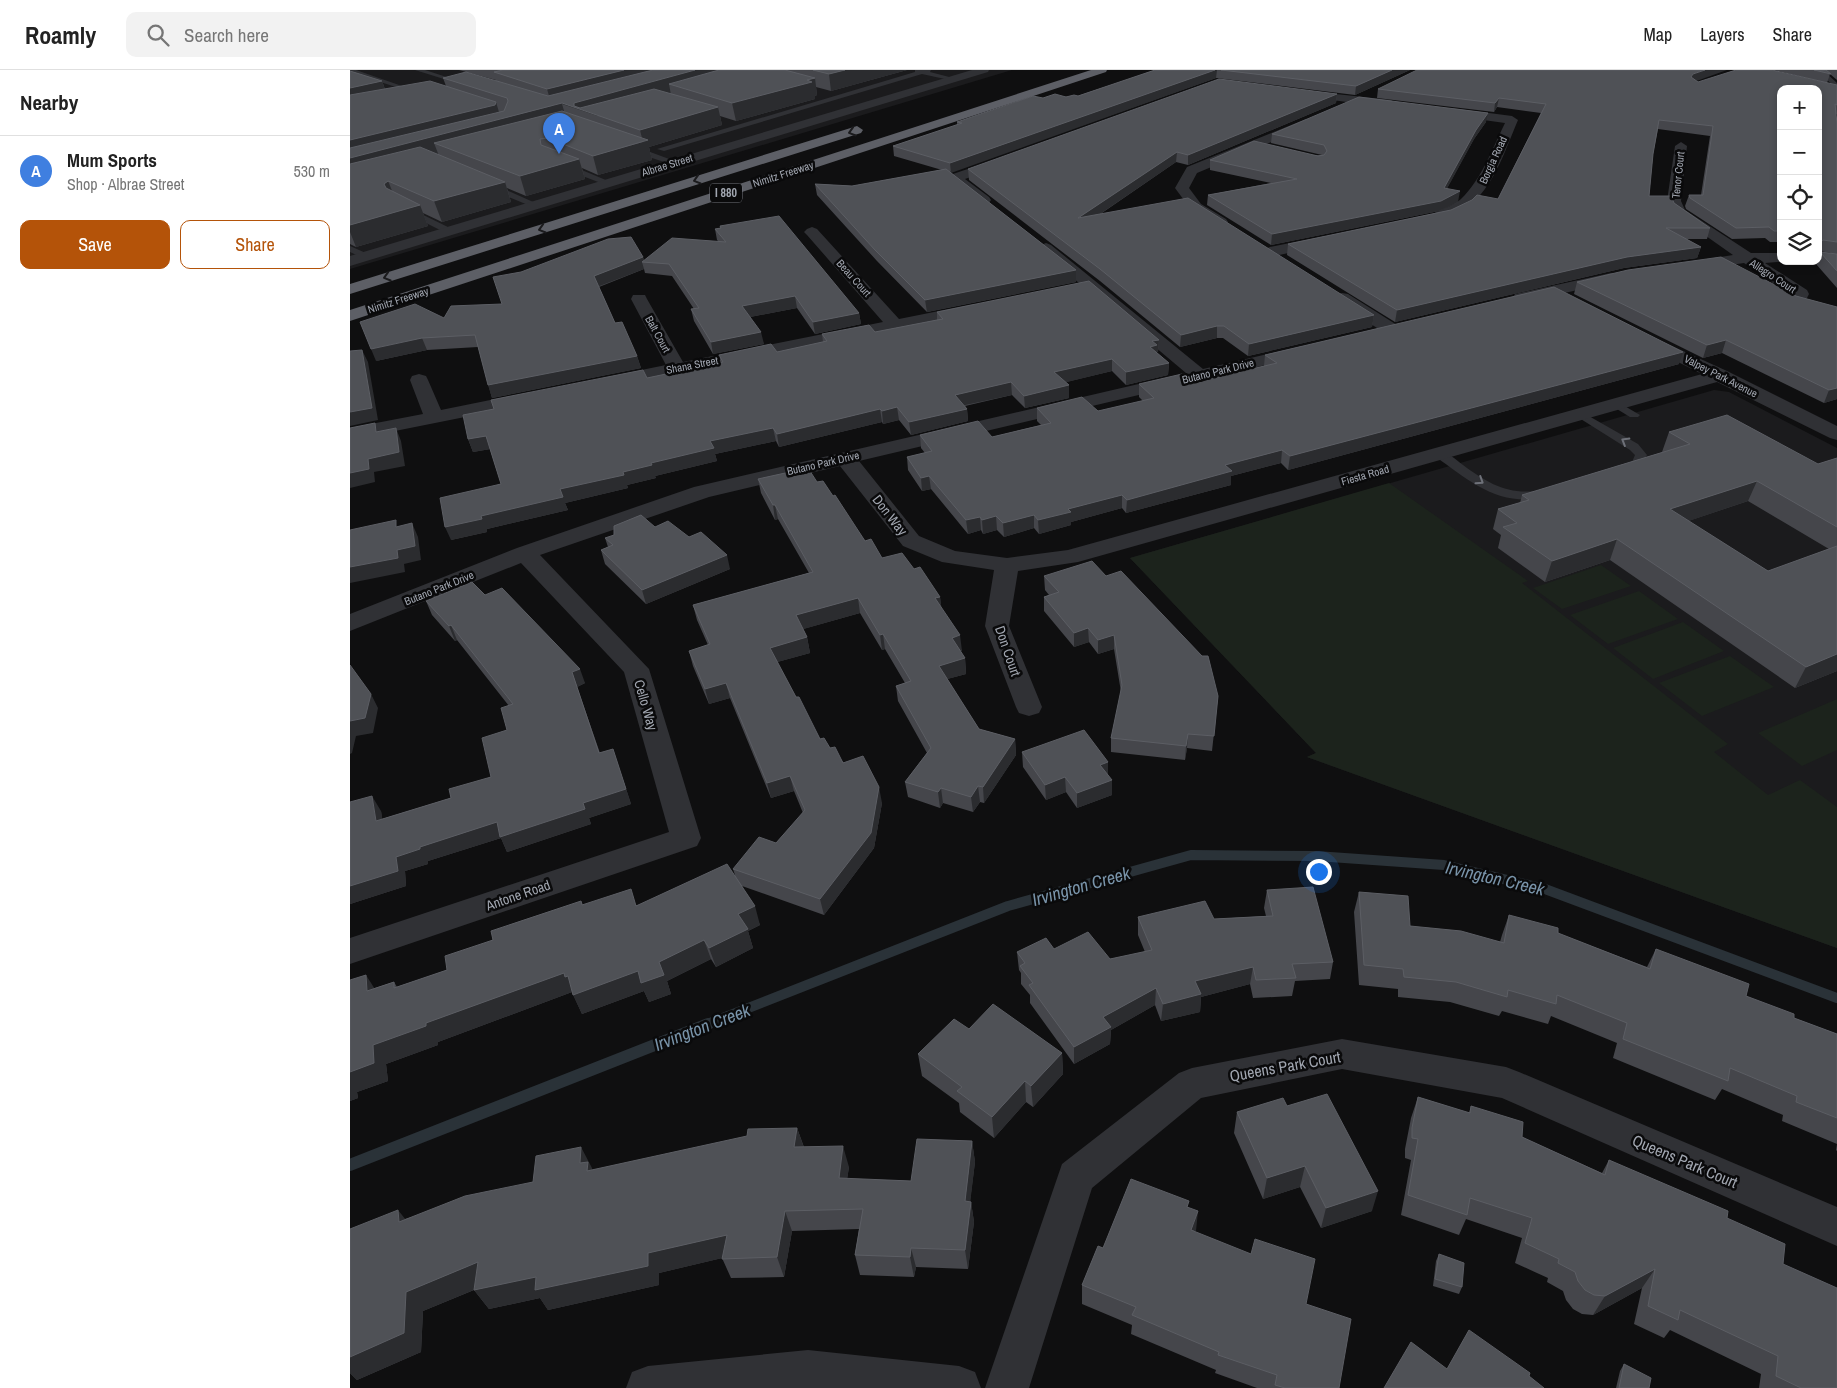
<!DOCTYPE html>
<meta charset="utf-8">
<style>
:root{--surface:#fff;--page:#f2f2f2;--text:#222;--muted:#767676;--line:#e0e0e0;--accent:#b45309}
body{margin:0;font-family:"Archivo Narrow",sans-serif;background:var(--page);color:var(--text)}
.controls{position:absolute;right:15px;top:15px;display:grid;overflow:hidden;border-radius:10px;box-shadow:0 2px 8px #0003}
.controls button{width:45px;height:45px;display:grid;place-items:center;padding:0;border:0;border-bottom:1px solid var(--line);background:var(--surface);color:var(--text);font:25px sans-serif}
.you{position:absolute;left:968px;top:801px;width:18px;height:18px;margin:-12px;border:4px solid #fff;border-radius:50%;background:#1a73e8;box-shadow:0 0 0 8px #1a73e833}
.badge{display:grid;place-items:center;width:32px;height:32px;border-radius:50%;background:var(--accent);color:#fff;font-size:16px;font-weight:700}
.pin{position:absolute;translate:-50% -41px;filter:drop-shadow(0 1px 2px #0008)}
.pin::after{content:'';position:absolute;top:26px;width:18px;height:15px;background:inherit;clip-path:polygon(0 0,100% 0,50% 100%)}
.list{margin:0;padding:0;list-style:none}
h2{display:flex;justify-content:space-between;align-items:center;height:65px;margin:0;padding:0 20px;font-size:21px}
h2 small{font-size:16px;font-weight:400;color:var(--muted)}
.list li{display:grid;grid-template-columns:32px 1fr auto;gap:15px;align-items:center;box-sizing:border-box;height:70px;padding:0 20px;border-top:1px solid var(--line)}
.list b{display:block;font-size:19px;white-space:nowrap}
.list p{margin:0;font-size:16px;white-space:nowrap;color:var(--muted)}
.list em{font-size:16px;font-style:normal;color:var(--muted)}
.actions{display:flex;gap:10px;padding:15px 20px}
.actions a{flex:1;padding:11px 0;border:1px solid var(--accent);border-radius:10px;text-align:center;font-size:18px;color:var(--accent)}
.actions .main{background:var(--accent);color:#fff}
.icon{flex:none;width:28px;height:28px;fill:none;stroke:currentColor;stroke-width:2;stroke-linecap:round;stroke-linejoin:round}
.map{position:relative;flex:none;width:1487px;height:1318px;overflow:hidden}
header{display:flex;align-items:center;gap:30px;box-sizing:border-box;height:70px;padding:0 25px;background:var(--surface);border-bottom:1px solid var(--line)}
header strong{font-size:24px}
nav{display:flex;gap:28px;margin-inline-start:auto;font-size:18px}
.search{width:350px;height:45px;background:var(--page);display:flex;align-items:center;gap:12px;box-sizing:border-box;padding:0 18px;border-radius:10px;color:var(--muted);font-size:19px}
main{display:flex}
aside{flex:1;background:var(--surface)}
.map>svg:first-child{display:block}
.built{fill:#1b1b1d}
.green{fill:#1c231c}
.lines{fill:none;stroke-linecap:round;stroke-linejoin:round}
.stream-far1{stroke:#2a3238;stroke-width:10}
.stream{stroke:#2a3238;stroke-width:12}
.service{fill:#303135;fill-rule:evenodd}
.minor{fill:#303135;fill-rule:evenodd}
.tertiary{fill:#303135;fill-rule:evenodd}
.motorway{fill:#5d5f66;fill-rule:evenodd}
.wall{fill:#45464b;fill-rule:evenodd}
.shaded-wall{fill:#2b2c2f}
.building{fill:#4f5156;stroke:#5c5e64}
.oneway{stroke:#1b1b1d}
.oneway2{stroke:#6e7179}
.labels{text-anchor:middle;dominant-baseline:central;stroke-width:5;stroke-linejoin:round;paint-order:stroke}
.far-street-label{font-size:11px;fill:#a1a6b0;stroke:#0a0a0b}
.shield{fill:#0a0a0b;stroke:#74777e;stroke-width:1}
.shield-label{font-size:12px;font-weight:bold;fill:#a1a6b0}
.street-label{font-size:14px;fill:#a1a6b0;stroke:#0a0a0b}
.near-street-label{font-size:16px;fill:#a1a6b0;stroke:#0a0a0b}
.near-water-label{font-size:18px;font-style:italic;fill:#7994aa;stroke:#0a0a0b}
</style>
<header>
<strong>Roamly</strong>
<div class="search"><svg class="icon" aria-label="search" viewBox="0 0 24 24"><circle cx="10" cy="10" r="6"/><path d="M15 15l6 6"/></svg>Search here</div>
<nav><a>Map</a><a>Layers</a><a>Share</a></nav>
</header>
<main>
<aside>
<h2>Nearby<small></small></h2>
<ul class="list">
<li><span class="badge" style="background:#3f7fe0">A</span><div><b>Mum Sports</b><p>Shop · Albrae Street</p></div><em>530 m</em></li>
</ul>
<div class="actions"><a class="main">Save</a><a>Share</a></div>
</aside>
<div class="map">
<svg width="1487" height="1318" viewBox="0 0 1487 1318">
<rect width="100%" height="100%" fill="#0f0f10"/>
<path class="built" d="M0,0h662l-662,199z
M1364,320l15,2 108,56v500l-530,-191 9,-4 -186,-195z"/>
<path class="green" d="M1039,413l139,98 -6,2 206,161 -14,8 54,43 32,-15 37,27v141l-530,-191 9,-4 -186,-195z
M1251,495l30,21 -69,23 -29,-21z
M1289,521l39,28 -70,25 -38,-29z
M1333,552l41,29 -71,28 -40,-31z
M1380,586l44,31 -72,29 -43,-33z
M1487,629v51l-35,16 -44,-33z"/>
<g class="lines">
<path class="stream-far1" d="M355,955l303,-119 183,-51 125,1 128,9 101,24 292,109"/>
<path class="stream" d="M0,1095l358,-141"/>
<path class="service" d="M0,0h6l66,23 -5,1 -67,-22z
M65,0h10l43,14 -5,1z
M565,0h16l-1,2 27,7 -3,2 -32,-7 -258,77 -7,-2 258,-77z
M1466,0h7l14,13v6z
M278,76h6l46,17 -7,2 -45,-15z
M209,93h6l48,20 -7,2 -47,-18z
M137,114h6l47,21 -7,2 -46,-19z
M55,136l47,23 1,2 -1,2h-6l-44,-22v-4z
M0,176l18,8 2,2 -5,3 -15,-7z
M1266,331l24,14 -2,2h-8l-18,-11 -2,-2z
M1230,341l58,33 9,11 -6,12 -21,6 -4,-1 -2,-3 2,-3 16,-4 3,-7 -5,-5 -54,-34 -2,-2 2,-2z
M1090,380c8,2 16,10 23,15 26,19 46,31 79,25l6,4 -1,3c-47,11 -76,-15 -111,-40l-2,-3 2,-3z"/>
<path class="minor" d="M949,20l92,10 6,4 -6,4 -96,-13 -2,-2 2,-2z
M1101,38l61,8 6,4c-15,35 -29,84 -70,98 -6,3 -11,5 -18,3l-2,-3c4,-6 24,-11 33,-19 21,-20 31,-50 44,-76l-58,-8 -2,-3 2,-3z
M956,49l6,4 -2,3 -113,47 -8,15 12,16 25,15 2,3 -2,3c-20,5 -41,-23 -51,-37l12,-21z
M1331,72l6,4 -6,55 4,9 66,43h30v8h6l-22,2 42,27 2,4 -2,4h-12l-51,-35 -54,8 -6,-2 -2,-3 2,-3 49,-8 -61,-43 -5,-11 8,-55z
M653,87l5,1 2,3 -2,3 -43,15 24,18 2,3 -2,3h-10l-31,-25 2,-3z
M462,157l5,2 82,90 75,-15 6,1 2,4 -2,4 -6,1 -365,74 -7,-2 -2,-4 2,-4 64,-13 -35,-66 2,-4h12l2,4 36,63 200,-40 -76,-87 -3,-3 3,-3z
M975,166l5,2 3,3 -3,3 -60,13 -5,-2 -3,-3 3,-3 5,-2z
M696,173l5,2 152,124 99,-23 6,1 3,4 -3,4 -449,106 60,75 36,15 52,7 61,-8 634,-176 -60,-30 -3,-4 3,-4 6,-1 79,36 110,55v14l-7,-2 -113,-56 -639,180 -60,9 -9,55 33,81 -3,6 -10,3 -10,-3 -3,-6 -31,-81 9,-56 -52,-8 -39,-16 -63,-80 -131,31 -169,58 109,114 52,169 -4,8 -347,118v-26l319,-106 -45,-160 -103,-109 -171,68v-17l167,-66 177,-61 492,-114 -145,-122 -3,-3 3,-3z
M1261,203l6,2 2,3 -2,3 -96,22 -6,-1 -2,-4 2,-4z
M992,223l6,1 49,31 3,4 -3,4 -6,1 -6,-1 -49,-31 -2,-4 2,-4z
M69,304l7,2 2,4 13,30 89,-18 7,2 3,4 -3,4 -7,2 -180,36v-12l73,-14 -13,-34 2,-4z
M992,969l164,28 13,5 318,135v39l-335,-148 -160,-29 -141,29 -109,90 -63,200h-44l77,-224 117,-91 13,-5z
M458,1280l151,16 16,6 6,16h-355l6,-16 16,-6z"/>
<path class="tertiary" d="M622,0h17l-1,2 -638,194v-10z"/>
<path class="motorway" d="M741,0h16l-1,2 -756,249v-11z
M507,56l6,4 -2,3 -511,161v-10z"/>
</g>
<path class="wall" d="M109,0h448l-76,21 -15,-4 1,8 -2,1v3l-79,22 -16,-5 2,9 -73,22 3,13 -54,15 -16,-7 3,11 -59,17 -19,-8 4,14 -69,20 -19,-9 5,13 -72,21 -6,-3v-173l32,10 3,8 61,-3 -3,-8 53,3v-1z
M805,0h255l-55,25 -139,-17 -266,94 126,98v12l-149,30 -50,-51 -60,-66 -2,-11 37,2 90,-16 -48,-14 -1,-10 64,-21v-3l86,-24 35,-2z
M1424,0h63v10l-7,-6 -3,9z
M1346,11l2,1 139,3v30l-1,-1 1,10v130l-18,-3 -1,3v-165h-37v153h-11l-5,-4 -33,1 -46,-30 -1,-3 4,-11h12l9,-59 -52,-7 -5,25 -4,42 25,7 36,25 -3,11h-21l15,8 -4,11 -73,10 -229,54 -108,-67 1,-11 163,-34 47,-11 43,-86 -44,-6 -3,5 -117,-14 1,-9z
M987,24l-1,9 -148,62 -12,-3 -77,53 275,100 -2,12 -124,29 -25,-18h-6l-37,9 -80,-66 -131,-101 -1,-11z
M1136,52l-12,17 -27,49 11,14 -19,9 -168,34 -64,-40 1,-10 63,-12 -61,-13v-10l112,-5 -51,-12 1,-9z
M370,156l139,87 2,11 -46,10 -18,-26 -47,9 14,27 -51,10 -19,-33 -3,-12h3l-22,-33 -27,-3 -1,-4 -45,18 16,36 22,33 4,12 -149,30 -14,-51 -51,3 -51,11 68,-43 58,-14 141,-47 1,4 75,-19 -2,-2 -2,-11 5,-1z
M1470,182l17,2v34l-21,-24 1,-3h1v-4z
M1227,212l219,14 41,11v92l-13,4 -102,-50 -19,5 -129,-64z
M587,242l222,28 -1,12h-1v1l12,10 -1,12 -42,10 -14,-14 -46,11 3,16 -44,10 -13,-13 -47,11 2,3 1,12 -57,14 -12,-15 -16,4 -1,-2 -103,25 -3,-6 -61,13 2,7 -62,15 1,2 -29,7 1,3 -63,15 3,7 -81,19v3l-36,8 50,-56 -11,-35 -17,3 -5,-13 179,-61 73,-15 -1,-8 58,-3 46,-10 -1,-8 53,-2 62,-12z
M915,285l414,9 -391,106 -7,-7 -50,13v9l-105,28 -4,-5 -51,14v3l-32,9 -5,-6 -30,9 -7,-7 -14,4 -2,-4 -13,4 -37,-45 -9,2 -14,-21 -1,-13 18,-4 -4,-5 -1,-13 72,2 49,-12 -4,-4v-13l61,3 45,-10 -4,-4v-13l54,-1 71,-17z
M1319,362l149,32 19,-6v213l-42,17 -185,-128 -65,22 -47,-34 3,-13 -8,-6 5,-20 22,-6 2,-8 141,-43h-1zM1398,431l81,48 -61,22 -80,-50z
M408,409l59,3 16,14 32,45 17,17 32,11 26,28 1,10 21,44h-2l5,7 1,16 -19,5 32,50 36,10 1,16 -32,48 -4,-1 -7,10 -30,-9 -3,5 -32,-11 -3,-15 22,-29 -29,-52 -2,-15 9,-3 -20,-34 -3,1 -22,-37 -57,16 4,8 3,16 -33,9 19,35 24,42 10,9 52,55 -8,45 -50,67 -82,-29 18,39 -12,6 5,17 -37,19 -5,-8 -44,22 4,13 -22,8 -5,-11 -62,23 -10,-22 -134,50v3l-52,19 2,17 -31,11 1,6 -8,3 25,-113 19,-6 3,5 50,-17 46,-30 88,-39 2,4h55l97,-30 -2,-6 43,-26 27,-30 -9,-22 -23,7 -41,-100 -21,6 -16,-38 -4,-15 19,-6 -11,-25 -4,-15 116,-32 -31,-54 -3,1 -14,-27z
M305,457l34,10 41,32 -84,35 -41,-40 -4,-14 7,-3 -3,-9z
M694,506l174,120 -6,55 -25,-3 -2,12 -74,-8v-14l10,-46 -7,-43 -16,5 -9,-12 -15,5 -30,-36v-14l5,-2 -4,-5z
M135,525l100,88 -8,4 23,66 13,-4 18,55 -42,14 2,6 -84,28 -6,-14 -73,23v3l-23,7 1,15 -56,18 31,-93 1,8 69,-21 40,-21 16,-47 2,-24 -52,-66 -2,1 -23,-26 -6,-14z
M672,682l86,10v13l4,20 -35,13 -11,-16 -20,8 -23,-33z
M917,820l66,72 -3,17 -35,2 -3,15 -39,2 -3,-14 -49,13 -1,15 -39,9 -6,-16 -44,25 -1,14 -36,20 -44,-61v-8l-9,-11v-11l-2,-3 -2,-18 37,-3 56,10 35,-7 -7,-17v-18l76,2 52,-3 -2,-8z
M1009,822l51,34 90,16 2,-7 7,-20 138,52 9,-18 90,47 48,22 43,16v117l-1,-1 1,-6 -55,-23 1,-6 -61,-26 -7,11 -102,-42 4,-15 -66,-27 -3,8 -46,-13 -3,5 -49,-14 -52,-5v-8l-39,-4 -5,-73z
M619,959l93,24 1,21 -30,33 -7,-5 -32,36 -34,-26 -1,-9 -37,-27 -4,-22z
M1068,1027l51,16 2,-7 51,31 80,36 7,-13 118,58 56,46 54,124h-78l2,-14 -91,-44 -6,8 -30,-14 8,-36 -49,27 -11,-1 -9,-5 -7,-9 -3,-9 -16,-9 1,-4 -33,-15 7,-25 -56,-19 -7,16 -58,-20 10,-55 -6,-2v-9l6,-31z
M937,1036l85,105 -51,17 -21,-41 -37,12 -29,-66 3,-21z
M447,1058l7,19 45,20 -2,12 64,2 61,-40 3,21 -5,39 1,1 3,20 -6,47 -52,-2 -2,10 -54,-2 -5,-20 4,-26 -67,2 -8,46 -53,1 -9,-20 -63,15v12l-111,25 -8,-12 -51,11 -15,-19 -51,21 -2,41 -64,28 -7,-7v-144l55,-10 128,-37 59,-14v2z
M838,1137l7,25 111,72 33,84h-82l-42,-15 1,-3 -85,-36 1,-9 -50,-21v-19l21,-37z
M1089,1184l23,33 -3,7 -26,-8 3,-25z
M1274,1294l25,24h-33l4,-17z"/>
<path class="shaded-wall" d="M274,0h133l-88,14 2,11 -73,21 -36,-12 5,17 -133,22 5,13 -89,24v-40l146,-38 5,17 51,-13 -5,-17z
M495,0h62l-76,21 -2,-17z
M865,0h2l-1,8 -265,95 -1,-10z
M1042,0h18l-55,25 1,-9z
M1355,0h22l-36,13v-6l2,-3z
M465,8l2,17 -2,1v3l-79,22 -4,-18z
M32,11l6,17 -38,9v-19z
M987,24l-1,9 -148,62v-10z
M1149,28l-2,9 -3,5 1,-9z
M368,37l4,18 -73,22 3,13 -54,15 -5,-19 50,-14 -3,-12z
M1138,43l-2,9 -12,17 -32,59 2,-10 32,-58z
M827,82l-1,10 -98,67v-11z
M229,89l6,20 -59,17 -6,-20z
M38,111l8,19 -5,5 -7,-21z
M155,112l6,20 -69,20 -8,-21z
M1110,121l-2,11 -19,9 -168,34 1,-11z
M70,135l8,21 -72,21 -6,-15v-7z
M1351,177l-4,11 -73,10 -229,54 2,-12 230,-53z
M293,187l2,5h-3l2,7 -47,18 -3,-11z
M726,200v12l-149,30 -2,-12z
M445,226l2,12 -52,10 -3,-12z
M509,243l2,11 -46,10 -2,-12z
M1024,245l-2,12 -124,29 1,-12z
M867,256v12l-37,9 1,-12z
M411,262l3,12 -51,10 -2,-12z
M72,268l5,12 -51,11 -5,-12z
M809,270l-1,12h-1v6l-7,-11 2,-6z
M1376,270l-4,13 -19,5 4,-13z
M12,280l6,12 10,58 -28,6v-14z
M1333,282l-4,12 -391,106 2,-14z
M287,286l4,12 -149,30 -4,-13z
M762,289v12l-57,14 -1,-13z
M819,293l-1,12 -42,10v-13z
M661,312l1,13 -56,12 -1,-12z
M719,315v13l-44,10 -1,-12z
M1487,318v11l-13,4 5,-13z
M547,337l2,13 -16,4 -1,-13z
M530,339l2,13 -103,25 -2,-13z
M617,339l1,12 -57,14 -2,-13z
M46,358l5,13 4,25 -31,6 1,10 -25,6v-15l18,-14z
M423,358l3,13 -61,13 2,7 -62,15 1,2 -29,7 1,3 -63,15 3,7 -81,19v3l-36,8 -6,-13 36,-11 79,-27 63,-17 28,-9 59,-22z
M136,366l5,13 -18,3 -5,-13z
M932,380l-1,13 -50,13v9l-105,28 1,-13 98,-35z
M579,406l2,13 -9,2 -1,-13z
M1407,411l-9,20 -86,29 8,-21z
M772,425v13l-51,14v3l-32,9 -1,-14 30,-11z
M423,435h2l3,14 -3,1z
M684,445v13l-30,9 -1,-14z
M646,446l1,14 -14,4 -1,-14z
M630,447l1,13 -13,4 -2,-14z
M62,453l6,14 3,23 -17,4 1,8 -55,11v-16l47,-17z
M1267,469l-7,21 -65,22 7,-21z
M377,485l3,14 -84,35 -4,-14z
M590,527l2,15 -7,-14z
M508,528l2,15 -60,17 -4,-15z
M101,555l6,15 -2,1 -6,-15z
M738,558l1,14 -15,5v-14z
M533,564l2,15 -3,1 -2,-15z
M610,565l2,16 -9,2 -1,-15z
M764,565v14l-16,5v-14z
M457,567l3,16 -36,10 -4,-15z
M1487,584v17l-42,17 11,-21z
M615,588l1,16 -26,7 -1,-15z
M230,599l5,14 -8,4 28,81 -33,-96z
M376,613l4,15 -21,6 -4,-15z
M21,624l7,14 -5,25 -17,3 -4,17 -2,1v-33z
M838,664l-1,14 -2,12 1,-14z
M665,669l1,16 -32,48 -1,-16z
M263,679l18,55 -42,14 2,6 -84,28 -6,-14 -73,23v3l-23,7 1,15 -56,18v-18l46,-29 24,-10 77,-25 86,-19z
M758,692v14l-8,-11z
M440,706l4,15 -23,7 -4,-15z
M715,707l1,15 -20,8 -1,-15z
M762,710v15l-35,13v-15z
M628,716l2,16 -7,10 -2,-15z
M529,717l3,16 -8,45 -50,67 -4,-16z
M591,718l2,15 -3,5 -2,-16z
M22,726l9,15 4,25 -9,-15z
M405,836l5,19 -12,6 5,17 -37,19 -7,-19 29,-34z
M354,870l7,19 -44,22 4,13 -22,8 -5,-11 -62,23 -9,-19 -1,-3 -134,50v3l-52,19 2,17 -31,11 1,6 -8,3v-29l23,-27 53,-22 138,-50 95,-11z
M903,897l-3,17 -49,13 -1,15 -39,9 2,-17 32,-23z
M16,905l12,19 -11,-3z
M806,918l-1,17 -44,25 -1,14 -36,20v-17l29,-30z
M712,983l1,21 -30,33 -2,-21z
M675,1011l1,21 -32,36 -2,-21z
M447,1058l7,20 -10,-1z
M622,1071l3,21 -7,59 -3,-20z
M493,1076l6,21 -5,32 -5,-21z
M231,1077l11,21v2l7,12 -19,-19z
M955,1096l-5,21 -37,12 4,-21z
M1028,1121l-6,20 -51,17 5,-20z
M621,1132l3,20 -6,47 -3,-19z
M48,1140l16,20 -15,-8z
M435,1141l7,20 -8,46 -7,-20z
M848,1141l-2,20 -5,-1z
M377,1165l8,20 -76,18v12l-111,25 -8,-12 -51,11 -15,-19 174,-37z
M561,1178l5,19 -2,10 -4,-20z
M128,1192l15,20 -70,29 -2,41 -64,28 -7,-7v-16l56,-65z
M1305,1199l-13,19 -49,27 12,-19z"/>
<path class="building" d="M153,0h121l-77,19 -53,-17z
M303,0h42l-121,33v3l6,2 74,-19 64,18 -78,23 -78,-27 -212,55v-10l154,-37 4,-10 -1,-3 -64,-20 23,-6 82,24z
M369,0h66l30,8 -8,2 5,2 -80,21 -63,-19z
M463,0h32l-16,4z
M805,0h60l-265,93 -57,-17 69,-23 -5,-1 76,-26 10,2 12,-4 11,3 8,-2 4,1z
M871,0h171l-36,16z
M1067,0h288l-12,4 -2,3 7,5 38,-12h36l65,15v20l-2,-1 2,20v118l-14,-2 -2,2v6h-3v-159h-37v142h-7l-5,-4 -33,1 -46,-30 -1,-3h14l10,-69 -54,-6 -6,34 -4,42h22l3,7 36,25h-44l35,19 -74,10 -230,53 -109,-66 163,-34 21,-10 5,-5 21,4 48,-95 -47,-6 -4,5 -117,-14z
M1464,0h12l5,4z
M0,1l32,10 -32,7z
M869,9l118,15 -149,61 -11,-3 -99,66 110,-20 186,117 -125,29 -25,-18h-7l-36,9 -81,-66 -132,-100z
M80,11l66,21 -1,3 -145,35v-45z
M1009,27l129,16 -12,17 -32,58 16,3 -19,10 -169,33 -64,-39 89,-16 -87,-19 44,-19 64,15 6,-1 3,-4 -3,-6 -52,-11z
M212,41l86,29 -55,16 -45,-18 -8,1 1,6 38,14 -59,17 -86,-33z
M70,77l85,35 -71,19 -46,-20 -4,3 2,4 34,17 -70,20v-61z
M596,99l130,101 -151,30 -50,-50 -60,-66 37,2z
M429,146l80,97 -46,9 -18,-26 -53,10 19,26 -50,10 -20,-33 8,-1 -30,-44 -27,-2 30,-24 54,4 -11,-13 6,-1 -1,-2z
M281,167l12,20 -49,19 21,47 7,-1 15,34 -149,29 -13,-50 -53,3 -51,11 -11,-27 55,-18 29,14 7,-12 51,-2 -9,-27 28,-5 87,-33z
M1470,182l17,2v17z
M1371,187l75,39 41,11v81l-8,2 -103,-50 -19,5 -130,-63 51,-12z
M739,211l70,59 -7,1 5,4 -7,2 19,16 -43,9 -14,-13 -58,13 15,13 -45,11 -13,-14 -56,13 12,14 -58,13 -12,-15 -15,4 -2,-2 -103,25 -4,-6 -63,13 4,7 -63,15 1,2 -29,7 1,3 -64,14 3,8 -82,19 1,3 -37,8 -5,-29 61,-14 -15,-48 -18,3 -5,-24 31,-6 -3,-9 152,-30 4,8 76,-16 -4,-7 52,-11 6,8 50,-11 -5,-7 47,-9 6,7 62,-12 6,-1 -6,-7z
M1204,217l129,65 -393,104 -8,-6 -57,15 7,6 -105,29 -5,-5 -54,14 3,3 -33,8 -4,-5 -31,8 -7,-7 -14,4 -2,-3 -14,3 -37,-44 -8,2 -14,-21 25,-6 -12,-16 58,-14 14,16 59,-14 -14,-15 45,-11 16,14 56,-13 -15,-14 43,-10 11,9 84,-20 -12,-8z
M12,280l10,58 -22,4v-61z
M1377,345l91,49 19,-6v69l-80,-46 -87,28 98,62 69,-25v108l-31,13 -189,-128 -65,22 -49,-34 14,-4 -19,-14 31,-9 -7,-5 168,-51 -21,-12z
M25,353l1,9 20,-4 3,24 -31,7 1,10 -19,4v-45z
M458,398l9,14 6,-1 10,15 2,-1 30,46 6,-2 11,19 20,-5 12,16 6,-2 20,30 -5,1 25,37 -8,3 13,20 -26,8 40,63 36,10 -32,48 -5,-1 -7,11 -30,-9 -3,4 -33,-10 26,-34 -35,-62 15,-5 -28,-47 -3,1 -22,-37 -62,17 11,22 -37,11 26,49h3l21,42 4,-1 6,10 5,-1 8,16 20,-7 16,31 -8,46 -51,66 -87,-30 26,-32 17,6 29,-33 -15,-34 -23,7 -41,-100 -21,6 -16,-38 21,-7 -17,-39 120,-33 -38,-67h-2l-15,-26z
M291,445l14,12 13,-6 21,16 12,-5 26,23 -85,35 -41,-40 12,-5 -8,-7 9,-3v-9z
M46,450v7l16,-4 3,23 -18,4 1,8 -48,9v-37z
M742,491l14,15 15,-5 81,85h6l10,40 -4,40 -26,-2 -2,12 -75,-8 11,-53 -8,-50 -16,5 -10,-12 -14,5 -30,-36 15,-5 -15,-16z
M122,512l13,13 17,-7 78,81 -8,3 27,81 14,-4 13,40 -43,14 2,6 -85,28 -3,-15 -77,25v2l-24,8 2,14 -48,15v-84l22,-6 4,25 75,-23 -2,-9 42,-12 -9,-39 25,-8 -6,-22 12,-4 -62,-79 -2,1 -23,-25z
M0,595l21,29 -6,24 -15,3z
M734,660l24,32 -8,3 12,15 -35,13 -12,-16 -20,8 -23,-33z
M377,794l28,42 -17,8 10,15 -39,19 -5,-8 -45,22 5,13 -23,8 -3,-12 -65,24 -5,-19 -3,1 -1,-4 -138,50v3l-53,19 1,18 -24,9v-92l16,-5 1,16 27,-9v6l53,-18 -2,-14 48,-16 -2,-9 90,-30 1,4 49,-16 5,17z
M963,817l20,75 -41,2 4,14 -40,2 -3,-13 -58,14 6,13 -38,10 -7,-16 -53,29 8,10 -37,20 -45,-62 4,-2 -13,-17 5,-3 -8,-11 29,-14 8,11 34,-17 22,27 42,-9 -14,-33 67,-16 9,18 59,-3 -6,-26z
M1009,822l49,4 2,30 51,5 43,12 5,-28 49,13v5l92,36 6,-20 93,35 -3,12 48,18v4l43,16v84l-41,-16 1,-6 -67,-28 -2,13 -105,-42 4,-16 -70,-28 -1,9 -48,-14 -1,7 -51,-15 -52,-5 -1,-8 -39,-4z
M643,934l69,49 -31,33 -6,-5 -33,36 -35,-26 5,-4 -44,-33 36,-35 15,10z
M977,1024l51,97 -52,17 -21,-42 -38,12 -30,-66 46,-14 4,8z
M1068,1027l52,16 1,-7 52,16 -1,15 83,38 4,-15 119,51 -1,7 58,26 -2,20 54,24v100h-36l-25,-12 2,-20 -98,-46 -2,10 -30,-14 7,-37 -50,27 -11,-1 -9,-5 -7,-9 -3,-9 -17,-9 1,-4 -34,-16 7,-25 -62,-20 -3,17 -59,-20 10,-56 -6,-1v-10z
M447,1058l-3,19 49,-1 -4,32 72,3 6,-42 55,2 -7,60 6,1 -6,48 -54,-2 -1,9 -55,-2 8,-46 -78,2 -8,46 -55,2 5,-24 -79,18v13l-113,24 1,-13 -62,13 4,-28 -72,30 -2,41 -54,24v-128l48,-19 1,12 66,-26 68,-14 3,-26 45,-9 -1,16 8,-1 -1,9 160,-35 1,-7z
M781,1109l58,22 -2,6 11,4 -7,19 60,24 4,-15 60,20 -9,45 45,15 -12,69h-54l-10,-3 2,-10 -59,-20 1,-3 -87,-37 4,-8 -54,-22 16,-39 5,2z
M1089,1184l25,9 -2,24 -27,-8z
M1119,1260l61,43 -1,3 15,12h-160l27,-46 36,27z
M1274,1294l27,14 -2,10h-30z"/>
<defs><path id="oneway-chevron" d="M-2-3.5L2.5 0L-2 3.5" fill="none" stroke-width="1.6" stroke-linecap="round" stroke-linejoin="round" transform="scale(1.25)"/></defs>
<g class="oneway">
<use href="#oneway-chevron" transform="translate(502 62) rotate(163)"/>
<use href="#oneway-chevron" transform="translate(347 110) rotate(163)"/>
<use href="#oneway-chevron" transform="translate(192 159) rotate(163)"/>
<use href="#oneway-chevron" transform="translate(37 207) rotate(163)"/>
</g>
<g class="oneway2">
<use href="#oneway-chevron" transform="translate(1275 371) rotate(-149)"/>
<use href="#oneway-chevron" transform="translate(1130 411) rotate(33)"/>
</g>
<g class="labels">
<g class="far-street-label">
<text transform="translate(1143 90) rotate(-65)">Borgia Road</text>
<text transform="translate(317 95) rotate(-17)">Albrae Street</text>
<text transform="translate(433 104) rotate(-18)">Nimitz Freeway</text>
<text transform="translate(1328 105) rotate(-84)">Tenor Court</text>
<text transform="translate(1423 206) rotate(33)">Allegro Court</text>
<text transform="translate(504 208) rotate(48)">Beau Court</text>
<text transform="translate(48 230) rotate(-18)">Nimitz Freeway</text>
<text transform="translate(308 264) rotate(61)">Balt Court</text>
<text transform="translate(342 295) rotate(-11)">Shana Street</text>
<text transform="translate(868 301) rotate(-14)">Butano Park Drive</text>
<text transform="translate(1371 306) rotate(27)">Valpey Park Avenue</text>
<text transform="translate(473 393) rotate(-13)">Butano Park Drive</text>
<text transform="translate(1015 405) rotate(-16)">Fiesta Road</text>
<text transform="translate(89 518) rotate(-22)">Butano Park Drive</text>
</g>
<rect class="shield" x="360" y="113.5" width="32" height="19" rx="4"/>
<g class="shield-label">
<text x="376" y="123">I 880</text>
</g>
<g class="street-label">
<text transform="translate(540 445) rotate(52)">Don Way</text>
<text transform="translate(658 581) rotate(71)">Don Court</text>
<text transform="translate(296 635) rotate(74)">Cello Way</text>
<text transform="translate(168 825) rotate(-19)">Antone Road</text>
</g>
<g class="near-street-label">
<text transform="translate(935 996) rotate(-10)">Queens Park Court</text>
<text transform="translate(1335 1091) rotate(23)">Queens Park Court</text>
</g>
<g class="near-water-label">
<text transform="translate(1145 808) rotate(13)">Irvington Creek</text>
<text transform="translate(731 816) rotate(-16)">Irvington Creek</text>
<text transform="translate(352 957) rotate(-21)">Irvington Creek</text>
</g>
</g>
</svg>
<div class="controls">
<button>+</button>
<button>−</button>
<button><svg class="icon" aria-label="locate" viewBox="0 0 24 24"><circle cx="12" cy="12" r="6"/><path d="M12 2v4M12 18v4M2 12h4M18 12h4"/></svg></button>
<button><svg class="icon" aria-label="layers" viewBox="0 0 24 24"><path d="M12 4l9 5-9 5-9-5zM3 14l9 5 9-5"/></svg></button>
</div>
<div class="you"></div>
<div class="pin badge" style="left:209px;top:84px;background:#3f7fe0">A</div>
</div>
</main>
